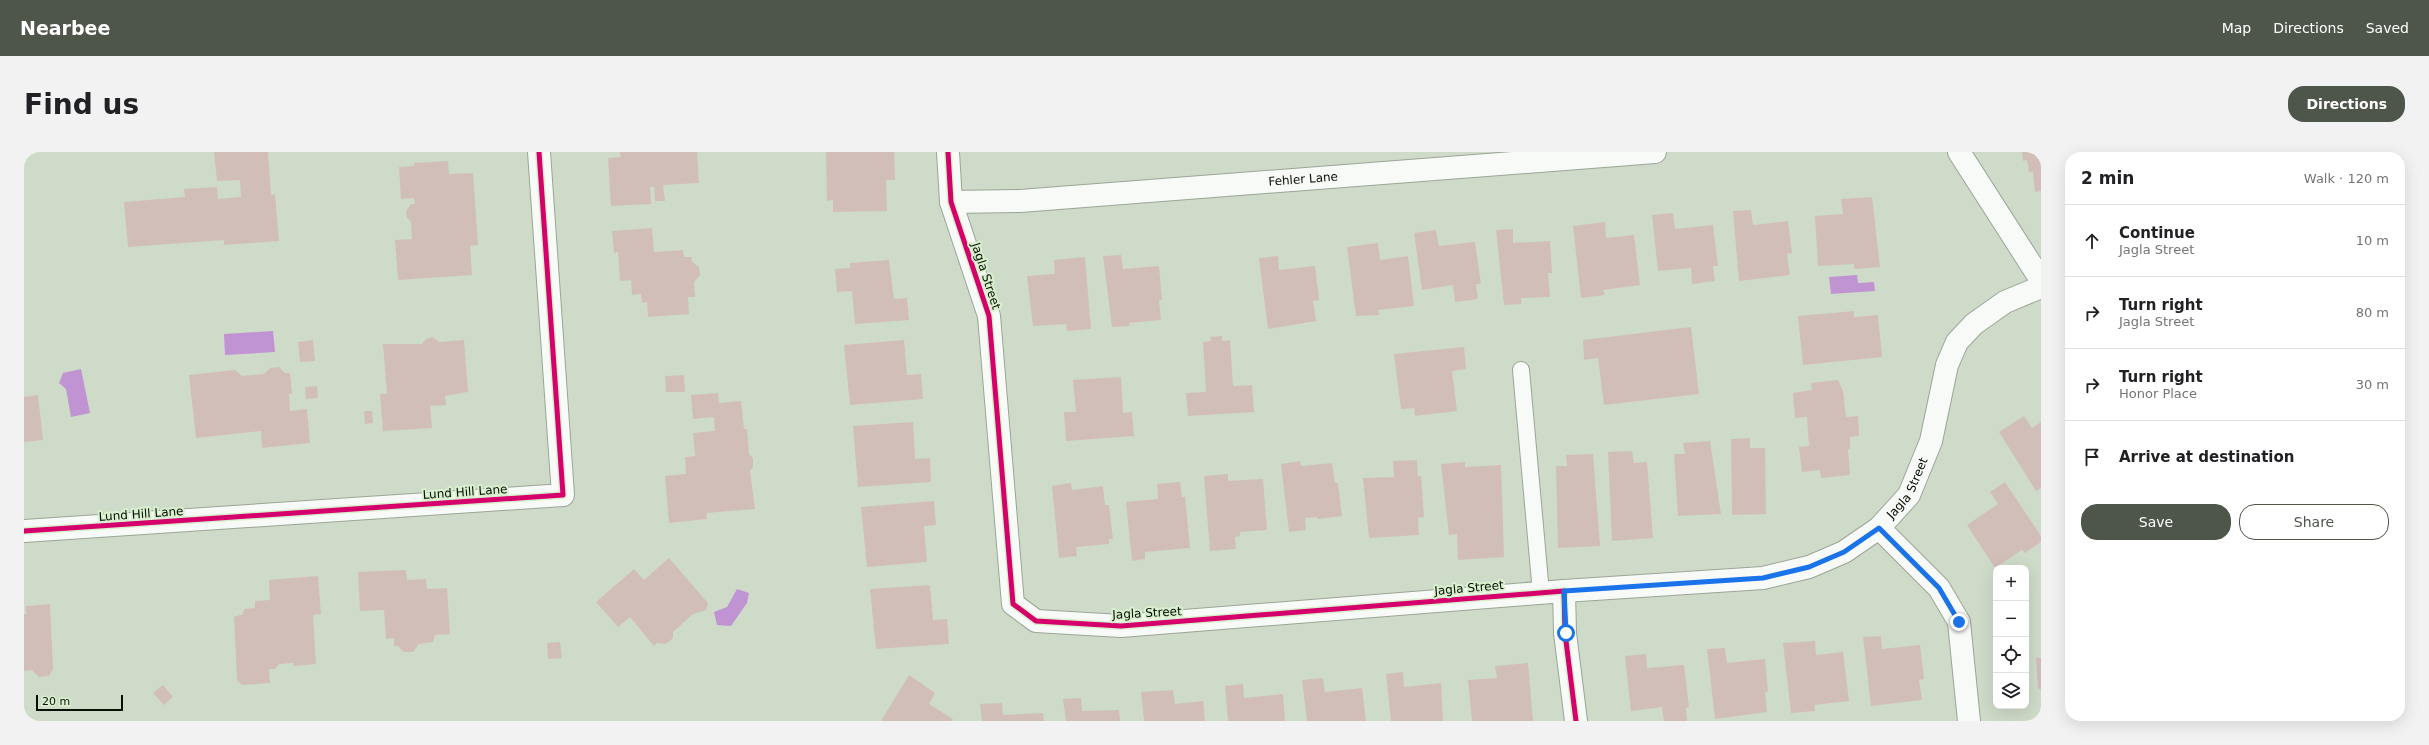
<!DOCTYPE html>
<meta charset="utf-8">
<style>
:root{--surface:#fff;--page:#f2f2f2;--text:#202124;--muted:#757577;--line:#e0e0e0;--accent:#4d5649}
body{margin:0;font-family:"DejaVu Sans",sans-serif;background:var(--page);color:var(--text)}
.controls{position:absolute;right:12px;bottom:12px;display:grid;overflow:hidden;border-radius:8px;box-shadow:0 4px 16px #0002}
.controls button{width:36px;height:36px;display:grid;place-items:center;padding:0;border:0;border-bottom:1px solid var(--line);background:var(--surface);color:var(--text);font:20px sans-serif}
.scale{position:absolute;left:12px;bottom:10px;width:87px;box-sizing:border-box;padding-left:4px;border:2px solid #070e04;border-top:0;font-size:11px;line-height:14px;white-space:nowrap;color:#070e04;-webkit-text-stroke:3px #d9f0ce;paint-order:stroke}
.stop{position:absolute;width:12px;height:12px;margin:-9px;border:3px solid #1a73e8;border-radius:50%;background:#fff}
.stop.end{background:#1a73e8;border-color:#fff;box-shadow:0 1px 4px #0008}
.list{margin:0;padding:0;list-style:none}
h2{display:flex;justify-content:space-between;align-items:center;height:52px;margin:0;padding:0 16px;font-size:17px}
h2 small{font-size:13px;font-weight:400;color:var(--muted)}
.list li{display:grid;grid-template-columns:26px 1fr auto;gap:12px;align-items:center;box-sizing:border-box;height:72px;padding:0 16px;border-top:1px solid var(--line)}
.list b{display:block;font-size:15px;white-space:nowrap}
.list p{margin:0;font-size:13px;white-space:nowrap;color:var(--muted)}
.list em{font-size:13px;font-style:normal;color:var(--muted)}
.actions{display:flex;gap:8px;padding:12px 16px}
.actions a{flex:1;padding:9px 0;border:1px solid var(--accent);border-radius:16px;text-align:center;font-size:14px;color:var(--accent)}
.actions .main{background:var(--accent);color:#fff}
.icon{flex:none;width:22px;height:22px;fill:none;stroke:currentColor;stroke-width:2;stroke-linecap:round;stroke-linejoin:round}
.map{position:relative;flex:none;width:2017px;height:569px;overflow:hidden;border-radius:16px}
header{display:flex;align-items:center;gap:24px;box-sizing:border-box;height:56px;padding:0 20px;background:var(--accent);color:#fff}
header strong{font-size:19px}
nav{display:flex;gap:22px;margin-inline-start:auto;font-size:14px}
.intro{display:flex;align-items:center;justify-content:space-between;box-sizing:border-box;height:96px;padding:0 24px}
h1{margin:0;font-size:28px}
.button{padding:10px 18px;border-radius:16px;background:var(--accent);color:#fff;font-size:14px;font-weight:700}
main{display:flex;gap:24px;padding:0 24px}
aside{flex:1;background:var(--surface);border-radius:16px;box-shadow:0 4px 16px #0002}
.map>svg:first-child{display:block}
.water{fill:#c094d2}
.building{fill:#d2beb9}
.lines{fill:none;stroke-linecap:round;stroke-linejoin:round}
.lane-casing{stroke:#9ba597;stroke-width:18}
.street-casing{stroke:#9ba597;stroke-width:24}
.lane{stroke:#f8faf7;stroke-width:16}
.street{stroke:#f8faf7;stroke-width:22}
.cycleway-casing{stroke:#d9f0ce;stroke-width:8}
.cycleway{stroke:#d6006c;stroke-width:5}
.route{stroke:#1a73e8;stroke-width:5}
.labels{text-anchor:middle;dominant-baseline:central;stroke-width:4;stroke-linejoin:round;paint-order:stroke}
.street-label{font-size:12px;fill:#070e04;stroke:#d9f0ce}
</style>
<header>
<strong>Nearbee</strong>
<nav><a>Map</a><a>Directions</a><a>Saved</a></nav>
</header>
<div class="intro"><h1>Find us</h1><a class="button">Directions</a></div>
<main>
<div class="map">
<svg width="2017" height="569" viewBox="0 0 2017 569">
<rect width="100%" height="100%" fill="#cfdbc9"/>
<path class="water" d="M1833,123l1,8 16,-1 1,9 -44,3 -2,-17z
M249,179l2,21 -50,3 -1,-21z
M57,217l9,44 -19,4 -5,-28 -7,-6 4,-10z
M713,437l12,4 -2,10 -16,23 -14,-1 -3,-13 13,-5z"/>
<path class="building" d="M190,0h54l3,43 4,-1 4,47 -55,4v-5l-96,7 -4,-45 61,-5 -1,-8 33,-2 1,12 23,-2 -1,-17 -23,1z
M596,0h77l2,31 -36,2 2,16h-10l-1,-14h-4l1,17 -40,2 -3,-48 13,-1z
M802,0h68l1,28h-9l1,31 -54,1v-12l-6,1z
M1998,0h19v39l-6,1 -2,-20h-4l-2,-12 -4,1z
M424,9l1,13 24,-1 5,72 -8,1 2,29 -74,5 -3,-40 17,-1 -1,-17 -4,-4 -1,-7 5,-7h4l-1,-6 -13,1 -2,-32 15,-1v-3z
M1848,45l8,70 -26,2v-5l-36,2 -3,-50 28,-2 -2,-15z
M1727,58l2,15 35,-4 4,32 -5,1 3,21 -51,6 -6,-70z
M1649,61l2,16 38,-4 5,41h-5l2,15 -23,3 -1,-16 -33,3 -6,-56z
M1581,70l1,16 28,-3 6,50 -37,5 2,5 -24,3 -8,-72z
M628,76l2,24 29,-2 1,7h8l-1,4 8,6 1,8 -6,7 1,15h-7l1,17 -41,3 -1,-15 -5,1 -1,-9 -9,1 -1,-15 -11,1 -2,-29 -4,1 -2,-22z
M1489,77v14l37,-2 2,32h-4l2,24 -29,1v6l-17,1 -8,-75z
M1412,78l3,16 36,-4 6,42h-5l2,15 -23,3 -2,-17 -31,5 -8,-57z
M1354,91l2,17 28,-4 6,50 -36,4 1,5 -23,1 -9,-69z
M1097,103l2,14 36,-3 3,34h-3l2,20 -32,3 1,3 -18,1 -9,-71z
M1254,104l1,14 36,-4 4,34 -6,1 3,20 -48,8 -9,-71z
M1061,105l6,72 -24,2 -1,-7 -33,2 -6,-50 28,-2 -1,-14z
M865,108l5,39 13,-1 2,22 -54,4 -3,-33 -15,1 -2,-23 15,-1v-5z
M1830,159v6l24,-2 4,42 -79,8 -5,-49z
M1667,175l8,67 -95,11 -6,-47 -14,2 -1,-20z
M1198,184v5l8,-1 3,46 19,-1 2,27 -66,4 -2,-23 20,-1 -3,-50 8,-1 -1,-4z
M409,185l6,5 25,-2 4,52 -23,4 1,9 -16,1 2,22 -49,3 -3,-37h7l-4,-50h39l4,-5z
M289,188l2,21 -15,1 -2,-20z
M880,188l3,35 14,-1 2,25 -73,6 -6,-60z
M1440,195l2,22 -14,2 5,40 -42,5 -1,-8 -13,1 -7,-55z
M255,215l6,6h5l2,21h-3l1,17 17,-2 3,34 -48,5 -1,-17 -65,7 -7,-63 46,-5 7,6 22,-2 6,-6z
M660,223l1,17h-19l-1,-16z
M1097,225l2,36 9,-1 2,24 -68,5 -2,-29h12l-3,-32z
M1814,228l5,11 3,26 12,-1 1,20 -9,1v12h-2l2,26 -29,3 -1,-8 -18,2 -3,-25 10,-1 -2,-29 -12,1 -2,-25 19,-3 -1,-7z
M293,234l1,12 -12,1 -1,-12z
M694,241l1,10 22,-2 3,28h3l2,25 4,4v9l-3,4 5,38 -49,4 1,6 -38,4 -4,-47 21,-2 -1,-17 10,-1 -2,-23 22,-2 -1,-14 -21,2 -2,-24z
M14,243l5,45 -19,2v-45z
M340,259h8l1,12 -8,1z
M2000,264l8,12 9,-6v66l-5,3 -37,-59z
M889,270l2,37 15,-1 1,24 -73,5 -5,-61z
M1726,286v10h15l1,66 -34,1 -1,-76z
M1686,289l11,73 -43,2 -4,-62h11l-2,-11z
M1608,299l2,12 13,-1 6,76 -41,3 -4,-89z
M1569,302l7,92 -42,2 -2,-82h11l-1,-11z
M1393,308l1,16h3l3,41 -6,1 1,17 -50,3 -6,-60 31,-1 -1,-16z
M1276,309l1,5 31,-3 3,20h3l4,33 -25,3v-2l-12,1 1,12 -17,2 -8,-68z
M1441,310v5l36,-2 3,92 -46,3 -1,-26 -8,1 -8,-71z
M1204,322v7l35,-2 4,51 -27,2v4l-5,1 1,12 -26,2 -6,-75z
M1156,330l2,15h3l5,51 -45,4v7l-13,2 -6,-59 32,-3 -1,-15z
M1981,330l36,54v6l-16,11 -3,-3 -27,18 -28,-43 31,-21 -8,-12z
M1047,331l1,7 31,-4 2,19h4l4,34h-4v5l-33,3 1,9 -18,2 -7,-72z
M910,349l2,24 -12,1 3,36 -60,5 -6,-60z
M645,406l39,45 -2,7 -13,4 -20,18v6l-7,6 -9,-1 -3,3 -24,-29 -12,10 -22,-25 38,-33 10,11z
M382,418l1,10 19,-1 1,10 20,-1 3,46 -15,1 -2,7 -14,2 -6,8h-9l-6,-6h-4v-8l-8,1 -2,-29 -24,1 -2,-39z
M294,424l3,38 -8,1 3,49 -23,2v-3l-14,1 -4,5h-6l1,14 -28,2 -5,-5 -3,-63 9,-3 1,-5 11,-1v-7l15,-1 -1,-20z
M906,433l3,35 14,-1 2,25 -73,5 -6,-60z
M26,452l3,65 -4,7 -10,1 -7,-7 -8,1v-57h2v-8z
M1857,484l1,13 38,-4 4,34 -5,1 3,20 -51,6 -8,-69z
M1791,489l1,14 27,-3 6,49 -35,4 1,6 -24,2 -8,-70z
M536,490l2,16 -14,1 -1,-16z
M1701,496l2,15 38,-4 3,33h-3l2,20 -52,7 -8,-70z
M1622,502l1,14 37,-3 5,42 -3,1 1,13h-23l-2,-14 -31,4 -6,-55z
M2012,506h5v31h-3z
M1504,511l5,58h-61l-4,-41 29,-2 -2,-12z
M1379,520l1,15 37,-4 2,38h-52l-5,-47z
M885,523l26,18 -6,11 24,15 -2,2h-70z
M1299,526l2,14 37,-4 4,33h-59l-5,-41z
M1219,532l1,14 39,-4 2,27h-57l-3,-35z
M139,533l10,12 -9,8 -11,-12z
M1149,538l2,14 28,-3 2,20h-61l-3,-29z
M1057,546l1,13 37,-1 1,11h-54l-3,-22z
M978,551l1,12 40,-2 1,8h-62l-2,-17z"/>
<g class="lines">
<g class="lane-casing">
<path id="lane" d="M1497,218l20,223"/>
</g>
<g class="street-casing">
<g id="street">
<path d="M924,0l3,50 38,114 24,288 23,17 85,5 443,-35 1,42 11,88"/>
<path d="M1935,0l82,128"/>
<path id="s1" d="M927,50l69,-1 635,-49"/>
<path d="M1855,376l60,60 20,34 10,99"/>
<path d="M0,379l539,-36 -24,-343"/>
<path id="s2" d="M1540,439l199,-13 46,-11 35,-15 35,-24 30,-33 22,-54 16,-76 10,-23 17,-18 31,-22 36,-15"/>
</g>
</g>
<use href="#lane" class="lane"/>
<use href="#street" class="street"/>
<g class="cycleway-casing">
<path id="cycleway" d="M924,0l3,50 38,114 24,288 23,17 85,5 443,-35 1,42 11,88
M0,379l539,-36 -24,-343"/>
</g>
<use href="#cycleway" class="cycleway"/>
</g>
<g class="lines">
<path class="route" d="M1542,481l-2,-42 199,-13 46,-11 35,-15 35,-24 60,60 20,34"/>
</g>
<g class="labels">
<g class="street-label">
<text stroke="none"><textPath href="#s1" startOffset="353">Fehler Lane</textPath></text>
<text transform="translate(962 124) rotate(72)">Jagla Street</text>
<text stroke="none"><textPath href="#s2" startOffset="377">Jagla Street</textPath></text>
<text transform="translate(441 340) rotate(-4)">Lund Hill Lane</text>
<text transform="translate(117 362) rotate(-4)">Lund Hill Lane</text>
<text transform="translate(1445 436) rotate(-5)">Jagla Street</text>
<text transform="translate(1123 461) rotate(-3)">Jagla Street</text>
</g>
</g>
</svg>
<div class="controls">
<button>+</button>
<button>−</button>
<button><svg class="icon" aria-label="locate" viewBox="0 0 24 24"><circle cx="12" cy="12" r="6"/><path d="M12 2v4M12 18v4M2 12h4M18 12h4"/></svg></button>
<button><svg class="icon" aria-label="layers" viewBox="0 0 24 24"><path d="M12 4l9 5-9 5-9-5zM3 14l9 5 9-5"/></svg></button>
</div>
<div class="scale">20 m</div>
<div class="stop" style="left:1542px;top:481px"></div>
<div class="stop end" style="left:1935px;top:470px"></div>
</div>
<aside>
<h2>2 min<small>Walk · 120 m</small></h2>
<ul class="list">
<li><svg class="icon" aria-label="ahead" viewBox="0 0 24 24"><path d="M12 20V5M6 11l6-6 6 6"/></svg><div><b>Continue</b><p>Jagla Street</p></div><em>10 m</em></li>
<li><svg class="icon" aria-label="right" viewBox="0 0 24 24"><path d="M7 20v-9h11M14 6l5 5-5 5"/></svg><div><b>Turn right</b><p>Jagla Street</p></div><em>80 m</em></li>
<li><svg class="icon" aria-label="right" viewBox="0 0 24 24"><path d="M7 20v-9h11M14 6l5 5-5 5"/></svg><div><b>Turn right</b><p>Honor Place</p></div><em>30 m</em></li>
<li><svg class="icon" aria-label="arrive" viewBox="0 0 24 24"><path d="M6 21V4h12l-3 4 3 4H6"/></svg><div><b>Arrive at destination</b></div></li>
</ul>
<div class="actions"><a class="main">Save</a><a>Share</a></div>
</aside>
</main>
